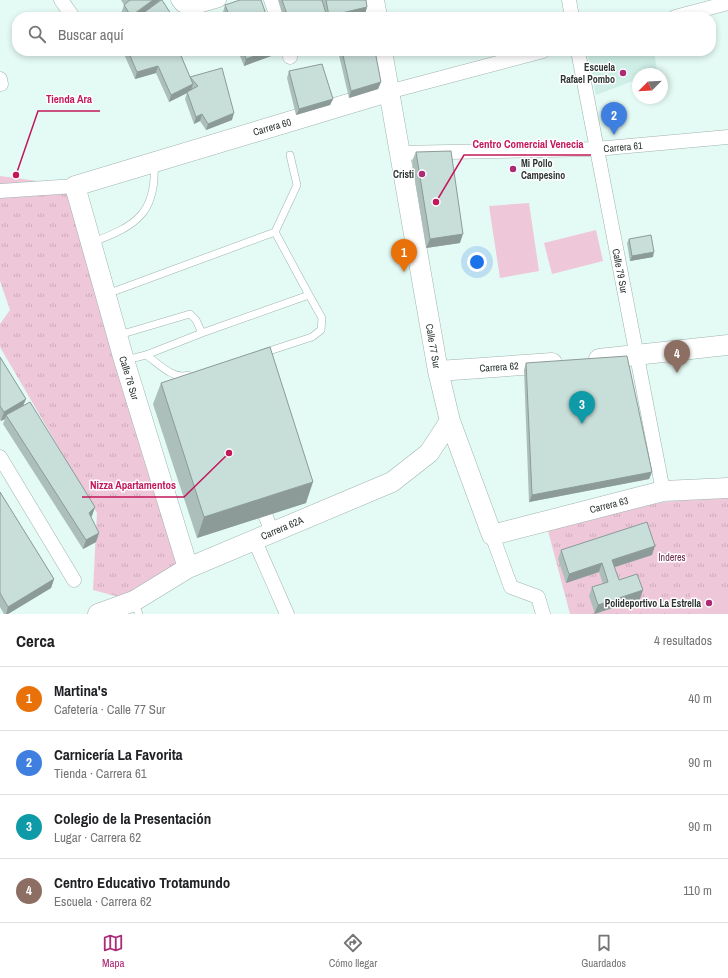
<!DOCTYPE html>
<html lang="es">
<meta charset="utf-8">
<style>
:root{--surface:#fff;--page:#f6f6f6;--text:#202124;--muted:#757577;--line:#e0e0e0;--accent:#ad2b76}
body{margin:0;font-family:"Archivo Narrow",sans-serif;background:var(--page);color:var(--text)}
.compass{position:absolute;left:632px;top:68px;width:36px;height:36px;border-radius:50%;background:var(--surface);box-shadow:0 2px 6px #0003;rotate:246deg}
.you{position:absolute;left:477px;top:262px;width:14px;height:14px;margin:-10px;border:3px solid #fff;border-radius:50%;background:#1a73e8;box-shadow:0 0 0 6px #1a73e833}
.badge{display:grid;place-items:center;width:26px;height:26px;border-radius:50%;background:var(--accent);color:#fff;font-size:13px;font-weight:700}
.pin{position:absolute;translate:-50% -33px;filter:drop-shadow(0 1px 2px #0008)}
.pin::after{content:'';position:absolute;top:21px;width:14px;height:12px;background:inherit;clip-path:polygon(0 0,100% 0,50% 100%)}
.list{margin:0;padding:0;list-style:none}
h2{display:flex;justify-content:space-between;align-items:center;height:52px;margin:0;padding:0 16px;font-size:17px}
h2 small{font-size:13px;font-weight:400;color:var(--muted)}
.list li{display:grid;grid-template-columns:26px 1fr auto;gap:12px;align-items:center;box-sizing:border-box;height:64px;padding:0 16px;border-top:1px solid var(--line)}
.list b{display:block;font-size:15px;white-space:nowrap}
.list p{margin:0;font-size:13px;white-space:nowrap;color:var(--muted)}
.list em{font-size:13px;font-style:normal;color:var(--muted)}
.icon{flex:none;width:22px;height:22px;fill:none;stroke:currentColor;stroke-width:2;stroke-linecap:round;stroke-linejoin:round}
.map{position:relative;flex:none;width:728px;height:614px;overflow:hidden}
.search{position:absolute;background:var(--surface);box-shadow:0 2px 6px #0003;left:12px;right:12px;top:12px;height:44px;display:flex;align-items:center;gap:10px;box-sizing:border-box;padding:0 14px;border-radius:16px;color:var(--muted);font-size:15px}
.sheet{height:308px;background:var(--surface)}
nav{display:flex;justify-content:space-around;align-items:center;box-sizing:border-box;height:56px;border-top:1px solid var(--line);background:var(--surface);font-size:11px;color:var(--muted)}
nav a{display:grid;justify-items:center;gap:2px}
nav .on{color:var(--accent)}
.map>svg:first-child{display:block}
.built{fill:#cfeee6}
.grass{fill:url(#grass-tufts)}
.pitch{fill:#eec7d8}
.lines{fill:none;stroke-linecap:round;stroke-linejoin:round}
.lane-casing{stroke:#9fb4ae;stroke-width:8}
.street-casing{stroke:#9fb4ae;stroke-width:15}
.secondary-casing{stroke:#9fb4ae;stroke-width:21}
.lane{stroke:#fff;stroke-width:7}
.street{stroke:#fff;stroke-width:14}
.secondary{stroke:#fff;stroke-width:20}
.wall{fill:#acbfba}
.shaded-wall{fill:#8c9b97}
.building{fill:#c8ded8;stroke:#8c9b97}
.poi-dot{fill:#ad2b76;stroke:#fff;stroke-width:1.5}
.labels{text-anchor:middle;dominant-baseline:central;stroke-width:3;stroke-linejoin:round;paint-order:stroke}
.poi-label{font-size:10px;font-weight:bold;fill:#2c3532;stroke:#fff;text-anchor:end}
.street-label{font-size:10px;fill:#2c3532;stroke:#fff}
.park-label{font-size:10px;fill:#6b294c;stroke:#fff}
.leader{fill:none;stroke:#c2185b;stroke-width:1.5}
.callout-dot{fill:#c2185b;stroke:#fff;stroke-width:1.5}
.callout-label{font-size:11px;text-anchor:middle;font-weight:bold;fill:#c2185b;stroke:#fff;stroke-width:3;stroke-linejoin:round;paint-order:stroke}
</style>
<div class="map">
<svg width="728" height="614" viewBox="0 0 728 614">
<defs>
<pattern id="grass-tufts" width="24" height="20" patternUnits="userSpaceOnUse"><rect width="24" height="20" fill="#eec7d8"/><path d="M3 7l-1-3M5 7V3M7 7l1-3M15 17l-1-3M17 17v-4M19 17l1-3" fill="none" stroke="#ccacba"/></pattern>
</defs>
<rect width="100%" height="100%" fill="#e4faf4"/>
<path class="built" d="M587,51h67l3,20 -7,3h-12v5l-42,16z"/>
<path class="grass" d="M0,176l75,10 113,382 -54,33 -41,-11 4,-77 -97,-166v-23l10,-14 -10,-29z
M728,496v118h-158l-23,-87 117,-25z"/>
<path class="pitch" d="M529,203l10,68 -39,7 -11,-72z
M596,230l7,31 -51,13 -8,-31z
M728,589v25h-36l-2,-22z"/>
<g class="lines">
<g class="lane-casing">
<path id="lane" d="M93,242c43,-16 64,-29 61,-79
M107,294l168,-62 22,-47 -7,-30
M202,333l107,-38 -34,-63
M119,335l71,-21 6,6 6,13 -56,22 -20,5
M263,353l49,-16 9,-7 1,-12 -13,-23
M146,355c12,8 27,25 42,20
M134,603l5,11"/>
</g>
<g class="street-casing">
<path id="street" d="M61,0l12,17
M178,0l4,5 13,2 24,-7
M271,0l6,17
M569,0l3,17
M675,17l53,-14
M288,51l2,6
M578,51l85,440
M0,79l1,5
M388,92l155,-41
M399,153l197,-4 132,-12
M0,191l75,-5
M0,457l74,123
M259,499l13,33
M492,535l19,52 27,10 5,17
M254,539l33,75"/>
</g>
<g class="secondary-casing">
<path id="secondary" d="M374,0l3,17
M382,51l56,320 12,50 42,114 171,-44 65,-3
M599,359l129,-14
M438,371l114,-8
M188,568l-64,-208 -49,-174 313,-94
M98,614l36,-13 54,-33 204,-86 37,-29 21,-32"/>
</g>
<use href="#lane" class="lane"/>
<use href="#street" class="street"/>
<use href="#secondary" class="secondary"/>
</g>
<path class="wall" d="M121,0h39v1l13,16h-50l-2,-3 3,-9z
M278,0h88l1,7 -2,7 -14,3h-68z
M225,5l42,12h-42l-2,-5z
M125,51h54l11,26 42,43 -26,10 -6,-9 -6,3 -9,-25 2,-6 -18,9 -13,-29 -21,6 -11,-25z
M238,51h38l-2,4 -30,11z
M338,51h37l6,31 -3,7 -29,9z
M289,71l44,28 -3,6 -34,10 -9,-37z
M416,152l44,91 -34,5 -14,-87z
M629,239l24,18 -23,4 -3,-18z
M0,357l26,42 -3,6 72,102 -4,10 8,16 -3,9 -13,7 -80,-125 2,-5 -4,2 -1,-1z
M526,363l126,109 -3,7 -120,23 -5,-132z
M161,383l145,120 -109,35 -44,-134z
M0,492l54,87 -3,9 -43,26h-4l-4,-7z
M561,550l91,5 -38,12 5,13 21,19 -45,15 -6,-18 3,-9 11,-3 -4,-12 -33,11 -8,-24z"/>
<path class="shaded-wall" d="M153,0h7l-1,1 -20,16h-8z
M367,7l-2,7 -14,3h-23l1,-1z
M269,51h7l-2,4 -30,11 2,-7z
M158,66l-2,7 -21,6 2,-7z
M381,82l-3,7 -29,9 2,-7z
M193,84l-2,7 -4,1v1l-18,9 2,-7z
M333,99l-3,6 -34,10 3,-6z
M234,113l-2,7 -26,10 2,-6z
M202,114l-2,7 -6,3 2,-7z
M463,234l-3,9 -34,5 4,-9z
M654,252l-1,5 -23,4 2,-5z
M26,399l-4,9 -16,7 -1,4 -4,2 3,-9z
M652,472l-3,7 -120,23 3,-7z
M313,482l-7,21 -109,35 7,-21z
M95,507l-3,9 -7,6 4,-9z
M99,533l-3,9 -13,7 3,-9z
M655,546l-3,9 -43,14 3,-9z
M602,563l-3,9 -33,11 3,-9z
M54,579l-3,9 -43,26h-2l2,-7z
M643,590l-3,9 -46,15 4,-9z"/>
<path class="building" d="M130,0h23l-22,16 -7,-11z
M161,0h1l11,17h-35z
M240,0h21l6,17h-37l-5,-12z
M282,0h40l5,17h-39z
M326,0h40l1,7 -38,9z
M128,51h51l14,33 -22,11 -13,-29 -21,6z
M243,51h26l-23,8z
M342,51h33l6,31 -30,9z
M322,64l11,35 -34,10 -10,-38z
M222,68l12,45 -26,11 -6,-10 -6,3 -9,-25 11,-6 -8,-9z
M451,151l12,83 -33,5 -14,-87z
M651,235l3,17 -22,4 -3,-17z
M270,347l43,135 -109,35 -43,-134z
M627,356l25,116 -120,23 -6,-132z
M0,357l26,42 -22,13 -4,-6z
M30,402l65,105 -6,6 10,20 -13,7 -80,-125z
M0,492l54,87 -46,28 -8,-14z
M647,522l8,24 -43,14 7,20 18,-6 6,16 -45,15 -6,-18 16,-5 -6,-19 -33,11 -8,-24z"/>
<g class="poi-dot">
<circle cx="623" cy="73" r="4"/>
<circle cx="513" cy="169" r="4"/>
<circle cx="422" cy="174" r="4"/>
<circle cx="709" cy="603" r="4"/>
</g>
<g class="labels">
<g class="poi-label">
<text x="615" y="67">Escuela<tspan x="615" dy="12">Rafael Pombo</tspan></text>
<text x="521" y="163" text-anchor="start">Mi Pollo<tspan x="521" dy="12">Campesino</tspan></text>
<text x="414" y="174">Cristi</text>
<text x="701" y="603">Polideportivo La Estrella</text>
</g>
<g class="street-label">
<text transform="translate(272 127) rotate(-16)">Carrera 60</text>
<text transform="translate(623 147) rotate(-5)">Carrera 61</text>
<text transform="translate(620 271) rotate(79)">Calle 79 Sur</text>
<text transform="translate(433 346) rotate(80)">Calle 77 Sur</text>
<text transform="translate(499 367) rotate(-4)">Carrera 62</text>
<text transform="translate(129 378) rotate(73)">Calle 76 Sur</text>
<text transform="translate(609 505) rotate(-14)">Carrera 63</text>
<text transform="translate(282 528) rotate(-23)">Carrera 62A</text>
</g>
<g class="park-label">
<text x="672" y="557">Inderes</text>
</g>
</g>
<path class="leader" d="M16 175L38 111H100M436 202L464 155H591M229 453L184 497H82"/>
<g class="callout-dot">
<circle cx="16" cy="175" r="4"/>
<circle cx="436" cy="202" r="4"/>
<circle cx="229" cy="453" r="4"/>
</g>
<g class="callout-label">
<text x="69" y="103">Tienda Ara</text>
<text x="528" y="148">Centro Comercial Venecia</text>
<text x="133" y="489">Nizza Apartamentos</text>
</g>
</svg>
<svg class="compass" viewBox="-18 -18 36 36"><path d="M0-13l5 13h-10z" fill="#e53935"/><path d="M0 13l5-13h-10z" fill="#757577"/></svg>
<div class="you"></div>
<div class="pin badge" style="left:404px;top:272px;background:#e8710a">1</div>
<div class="pin badge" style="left:614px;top:135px;background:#3f7fe0">2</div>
<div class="pin badge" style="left:582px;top:424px;background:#0f9aa8">3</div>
<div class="pin badge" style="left:677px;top:373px;background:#8d6e63">4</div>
<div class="search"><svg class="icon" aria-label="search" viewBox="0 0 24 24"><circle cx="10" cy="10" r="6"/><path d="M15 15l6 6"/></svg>Buscar aquí</div>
</div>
<section class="sheet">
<h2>Cerca<small>4 resultados</small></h2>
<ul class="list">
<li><span class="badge" style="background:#e8710a">1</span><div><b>Martina's</b><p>Cafetería · Calle 77 Sur</p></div><em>40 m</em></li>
<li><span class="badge" style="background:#3f7fe0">2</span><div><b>Carnicería La Favorita</b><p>Tienda · Carrera 61</p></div><em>90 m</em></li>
<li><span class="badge" style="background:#0f9aa8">3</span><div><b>Colegio de la Presentación</b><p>Lugar · Carrera 62</p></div><em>90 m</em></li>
<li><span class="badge" style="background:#8d6e63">4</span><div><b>Centro Educativo Trotamundo</b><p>Escuela · Carrera 62</p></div><em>110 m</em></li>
</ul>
</section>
<nav>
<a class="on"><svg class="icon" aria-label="map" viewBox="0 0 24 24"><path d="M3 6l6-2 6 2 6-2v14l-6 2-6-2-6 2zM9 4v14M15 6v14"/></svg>Mapa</a>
<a><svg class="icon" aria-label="directions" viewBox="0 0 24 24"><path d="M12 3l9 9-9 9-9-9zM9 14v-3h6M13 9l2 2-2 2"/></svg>Cómo llegar</a>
<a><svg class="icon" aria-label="saved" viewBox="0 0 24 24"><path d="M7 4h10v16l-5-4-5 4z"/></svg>Guardados</a>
</nav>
